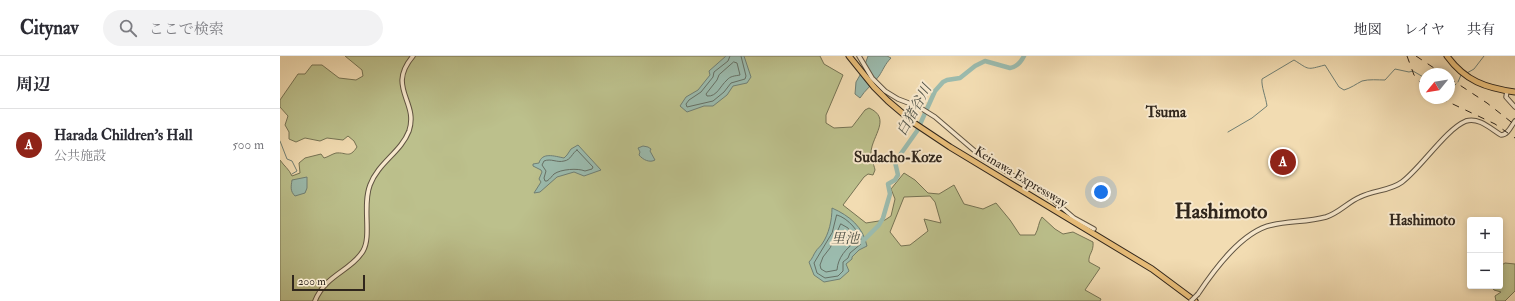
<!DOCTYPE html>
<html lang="ja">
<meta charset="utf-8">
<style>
:root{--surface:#fff;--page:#f2f2f3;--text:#2b2b33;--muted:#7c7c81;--line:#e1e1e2;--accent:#8f2418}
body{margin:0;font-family:"IM FELL Double Pica","Noto Serif JP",serif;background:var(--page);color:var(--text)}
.controls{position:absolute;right:12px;bottom:12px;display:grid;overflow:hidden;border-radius:4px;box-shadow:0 2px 6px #0003}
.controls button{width:36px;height:36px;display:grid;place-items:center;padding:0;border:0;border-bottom:1px solid var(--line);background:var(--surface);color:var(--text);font:20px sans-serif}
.compass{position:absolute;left:1139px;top:12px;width:36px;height:36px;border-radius:50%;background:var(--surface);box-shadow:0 2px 6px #0003;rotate:240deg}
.scale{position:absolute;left:12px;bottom:10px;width:73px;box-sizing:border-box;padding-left:4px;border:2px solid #30261c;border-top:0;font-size:11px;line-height:14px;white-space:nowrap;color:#30261c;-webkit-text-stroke:3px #f7e8cd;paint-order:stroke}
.you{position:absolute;left:821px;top:136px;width:14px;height:14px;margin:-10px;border:3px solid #fff;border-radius:50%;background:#1a73e8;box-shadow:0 0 0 6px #1a73e833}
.badge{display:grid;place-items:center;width:26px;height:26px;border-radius:50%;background:var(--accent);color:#fff;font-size:13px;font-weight:700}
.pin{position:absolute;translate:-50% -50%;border:2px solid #fff;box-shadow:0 1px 4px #0006}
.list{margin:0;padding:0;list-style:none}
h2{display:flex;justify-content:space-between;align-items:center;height:52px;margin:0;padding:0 16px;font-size:17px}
h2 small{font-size:13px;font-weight:400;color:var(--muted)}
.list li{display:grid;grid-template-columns:26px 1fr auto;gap:12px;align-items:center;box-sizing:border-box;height:72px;padding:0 16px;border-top:1px solid var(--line)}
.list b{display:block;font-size:15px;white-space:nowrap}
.list p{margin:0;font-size:13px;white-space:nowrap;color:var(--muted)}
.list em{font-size:13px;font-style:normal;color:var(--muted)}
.icon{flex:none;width:22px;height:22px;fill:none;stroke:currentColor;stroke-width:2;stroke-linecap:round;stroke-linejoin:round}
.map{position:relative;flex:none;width:1235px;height:245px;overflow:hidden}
header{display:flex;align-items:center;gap:24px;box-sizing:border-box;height:56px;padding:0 20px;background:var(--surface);border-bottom:1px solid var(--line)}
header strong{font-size:19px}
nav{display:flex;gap:22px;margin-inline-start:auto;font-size:14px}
.search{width:280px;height:36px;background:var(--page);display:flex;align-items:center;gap:10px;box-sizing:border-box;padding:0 14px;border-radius:22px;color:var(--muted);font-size:15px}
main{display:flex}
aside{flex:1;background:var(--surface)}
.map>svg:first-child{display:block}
.green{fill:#bcc08c;stroke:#767354;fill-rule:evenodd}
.water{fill:#9bbbae;stroke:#707f74}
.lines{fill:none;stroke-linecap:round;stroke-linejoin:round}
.shore{stroke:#667065;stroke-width:1}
.stream{stroke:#707f74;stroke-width:1}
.river{stroke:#9bbbae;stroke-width:4.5}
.minor-casing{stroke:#605442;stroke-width:5.5}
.highway-casing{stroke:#30261c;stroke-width:7}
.minor{stroke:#f7e8cd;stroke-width:3.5}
.highway{stroke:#e9be79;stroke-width:5}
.rail{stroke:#30261c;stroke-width:1;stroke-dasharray:7 7;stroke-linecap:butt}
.minor-bridge-casing{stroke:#605442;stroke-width:5.5;stroke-linecap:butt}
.minor-bridge{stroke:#f7e8cd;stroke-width:3.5}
.labels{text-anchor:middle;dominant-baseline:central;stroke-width:4;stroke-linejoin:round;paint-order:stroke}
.street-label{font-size:13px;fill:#30261c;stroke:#f7e8cd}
.water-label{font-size:14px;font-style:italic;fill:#505348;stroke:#f7e8cd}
.quarter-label{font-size:15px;font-weight:bold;fill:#30261c;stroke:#f7e8cd}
.town-label{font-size:21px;font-weight:bold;fill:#30261c;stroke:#f7e8cd}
</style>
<header>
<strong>Citynav</strong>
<div class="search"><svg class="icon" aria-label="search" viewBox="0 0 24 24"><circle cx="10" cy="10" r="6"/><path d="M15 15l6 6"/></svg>ここで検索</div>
<nav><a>地図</a><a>レイヤ</a><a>共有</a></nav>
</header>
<main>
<aside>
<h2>周辺<small></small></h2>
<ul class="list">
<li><span class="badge">A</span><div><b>Harada Children's Hall</b><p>公共施設</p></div><em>500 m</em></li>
</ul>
</aside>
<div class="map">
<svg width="1235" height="245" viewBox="0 0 1235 245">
<rect width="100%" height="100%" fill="#f2dcb2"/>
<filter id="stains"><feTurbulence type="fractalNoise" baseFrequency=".005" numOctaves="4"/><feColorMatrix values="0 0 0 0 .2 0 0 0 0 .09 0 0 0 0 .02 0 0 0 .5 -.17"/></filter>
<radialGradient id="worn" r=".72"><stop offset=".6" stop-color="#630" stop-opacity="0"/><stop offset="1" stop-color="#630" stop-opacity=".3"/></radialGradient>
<path class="green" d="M65,0h475l4,8 19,11 -17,40v8l8,5 18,-1 13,-17 4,-2c23,10 3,28 2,44 -1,6 3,12 4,18l-2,5 -5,-1 -4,3 -21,28 23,18 19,-3 6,-4 4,-17 -4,-10 13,-16 11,7 13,13 11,1 15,-9 10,19 19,5 13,-6 14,17 10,15h15c4,-7 3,-12 7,-18l13,12 8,5 10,-2 20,10c1,10 -5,12 -4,20l11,6 -15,22 16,9 -1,2h-820v-141c4,6 9,9 12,16l8,-3 -1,-10 6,-5 16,-4 3,4c4,-1 8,-4 12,-5 11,-1 13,6 21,-6l-3,-6 -6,-5 -5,4 -16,-2 -7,3 -15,-3 -9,4 -7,-3v-7l-4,-7 3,-9 -8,-9v-7l18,-26h7l7,-9h10l17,13 17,2 7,-4 -1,-6zM650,140l5,6 6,21 -17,-4 4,12 -18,14 -9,1 -11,-14 14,-35z
M1225,207l10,1v27l-10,10h-9l-1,-5 6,-4 -7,-2 -3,-4h9v-20z"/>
<path class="water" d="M446,0h18l7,21 -4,6 -14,3 -6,9 -14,11h-9l-17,6 -7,-6 6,-9 12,-7 12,-15 -1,-4z
M588,0h19l4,2c-6,6 -8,12 -12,18 -6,8 -14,14 -19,22l-5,-4 1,-12 7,-12z
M298,89l23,25 -17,6 -10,-4 -17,5 -17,15 -6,1 7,-11 -2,-3 3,-7 -1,-2 -8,-4v-2l6,-1c3,-11 15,-7 25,-5l3,-3 4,-6z
M363,90l5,1 3,2 -1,2 5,9c-5,3 -12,0 -16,-5l1,-3 -2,-4z
M27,121v11l-2,5 -10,3c-5,-5 -4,-9 -3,-16z
M552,152c18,8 31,19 35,38l-8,4 -7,7v2l-6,5 3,7 -9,8 -16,3 -10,-7 -5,-13c4,-4 4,-7 7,-11 1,-2 4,-4 6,-7 7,-10 10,-24 10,-36z"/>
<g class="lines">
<path class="shore" d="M450,0l-2,5 -14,11 -1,5 -12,15 -12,8 -3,4 1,3 26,-6 11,-9 7,-9 14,-4 1,-3 -5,-20
M454,6l3,1 3,12c-5,1 -10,1 -13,5 -7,6 -10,17 -20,16l-1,-2 11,-14 2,-5z
M297,94l16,17 -1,2 -7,2c-7,-3 -24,-2 -31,3 -2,2 -4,5 -7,7h-2l-1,-3 2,-7 -4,-6 2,-4c7,-3 13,2 20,0 7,-1 8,-8 13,-11z
M557,159c11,3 23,17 25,28l-12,10 -2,5 -5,4v9l-5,5 -13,2 -8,-5 -3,-10 18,-30z
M561,168l7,4 8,13c-10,8 -18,16 -19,29l-11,2 -5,-3 -1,-4 3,-8 7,-9z"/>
<path class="stream" d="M1187,17l7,-4 10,-13
M1178,26l3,-7
M1169,31l2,2 5,-5
M948,76l24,-14 15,-12c-1,-8 -6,-20 -5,-27l32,-19c16,10 12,10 31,5l14,22 5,3c7,-2 12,-6 18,-9 7,-2 16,-1 23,-1l10,-11 14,3 4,-1 12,7
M0,85l7,18 5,2 5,10 -5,3"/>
<path class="river" d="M582,186l17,-17 4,-7 7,-24 -2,-10 7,-4 3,-5 -3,-13 22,-31 18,-40 8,-9 4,-2 13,-2 15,-12 10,-5 25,7c7,-1 11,-6 14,-12"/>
<g class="minor-casing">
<path id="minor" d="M579,0l13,22 13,13 13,8 21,8 16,10 48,41 56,33 13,8 22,19 20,11
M1227,35l-1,6 9,10
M918,238c16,-24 44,-63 74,-69 18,-4 36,-3 54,-8 13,-4 22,-15 34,-20 14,-7 30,-6 42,-15 19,-14 44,-53 64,-61 13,-4 25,8 35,14 7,0 10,-9 14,-14
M35,245c10,-26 36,-30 48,-50 9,-15 -1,-45 7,-66 8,-22 31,-33 39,-54 10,-30 -23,-43 4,-75"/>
</g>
<g class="highway-casing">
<path id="highway" d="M569,0l25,31 14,14 26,22 36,24 202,122 43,32
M1167,0c18,25 39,32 68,36"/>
</g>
<use href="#minor" class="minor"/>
<use href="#highway" class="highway"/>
<path class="rail" d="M1127,0l7,19 11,13
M1136,0l27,18
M1169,22l38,25 28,22
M1160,42l55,26 20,14"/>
<g class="minor-bridge-casing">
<path id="minor-bridge" d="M911,245l7,-7"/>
</g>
<use href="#minor-bridge" class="minor-bridge"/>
</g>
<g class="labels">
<g class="street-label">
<text transform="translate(741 121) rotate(31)">Keinawa Expressway</text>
</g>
<g class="water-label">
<text transform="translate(634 54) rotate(-61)">白猪谷川</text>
<text x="565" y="182">里池</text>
</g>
<g class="quarter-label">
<text x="886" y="56">Tsuma</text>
<text x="618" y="101">Sudacho-Koze</text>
<text x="1142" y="164">Hashimoto</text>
</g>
<g class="town-label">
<text x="941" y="155">Hashimoto</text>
</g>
</g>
<rect width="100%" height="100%" filter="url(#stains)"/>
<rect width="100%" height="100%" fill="url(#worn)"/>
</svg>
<div class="controls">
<button>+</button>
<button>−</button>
</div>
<svg class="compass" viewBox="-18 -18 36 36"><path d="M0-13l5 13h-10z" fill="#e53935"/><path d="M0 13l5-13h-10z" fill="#7c7c81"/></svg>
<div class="scale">200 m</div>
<div class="you"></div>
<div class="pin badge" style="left:1003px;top:106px">A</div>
</div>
</main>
